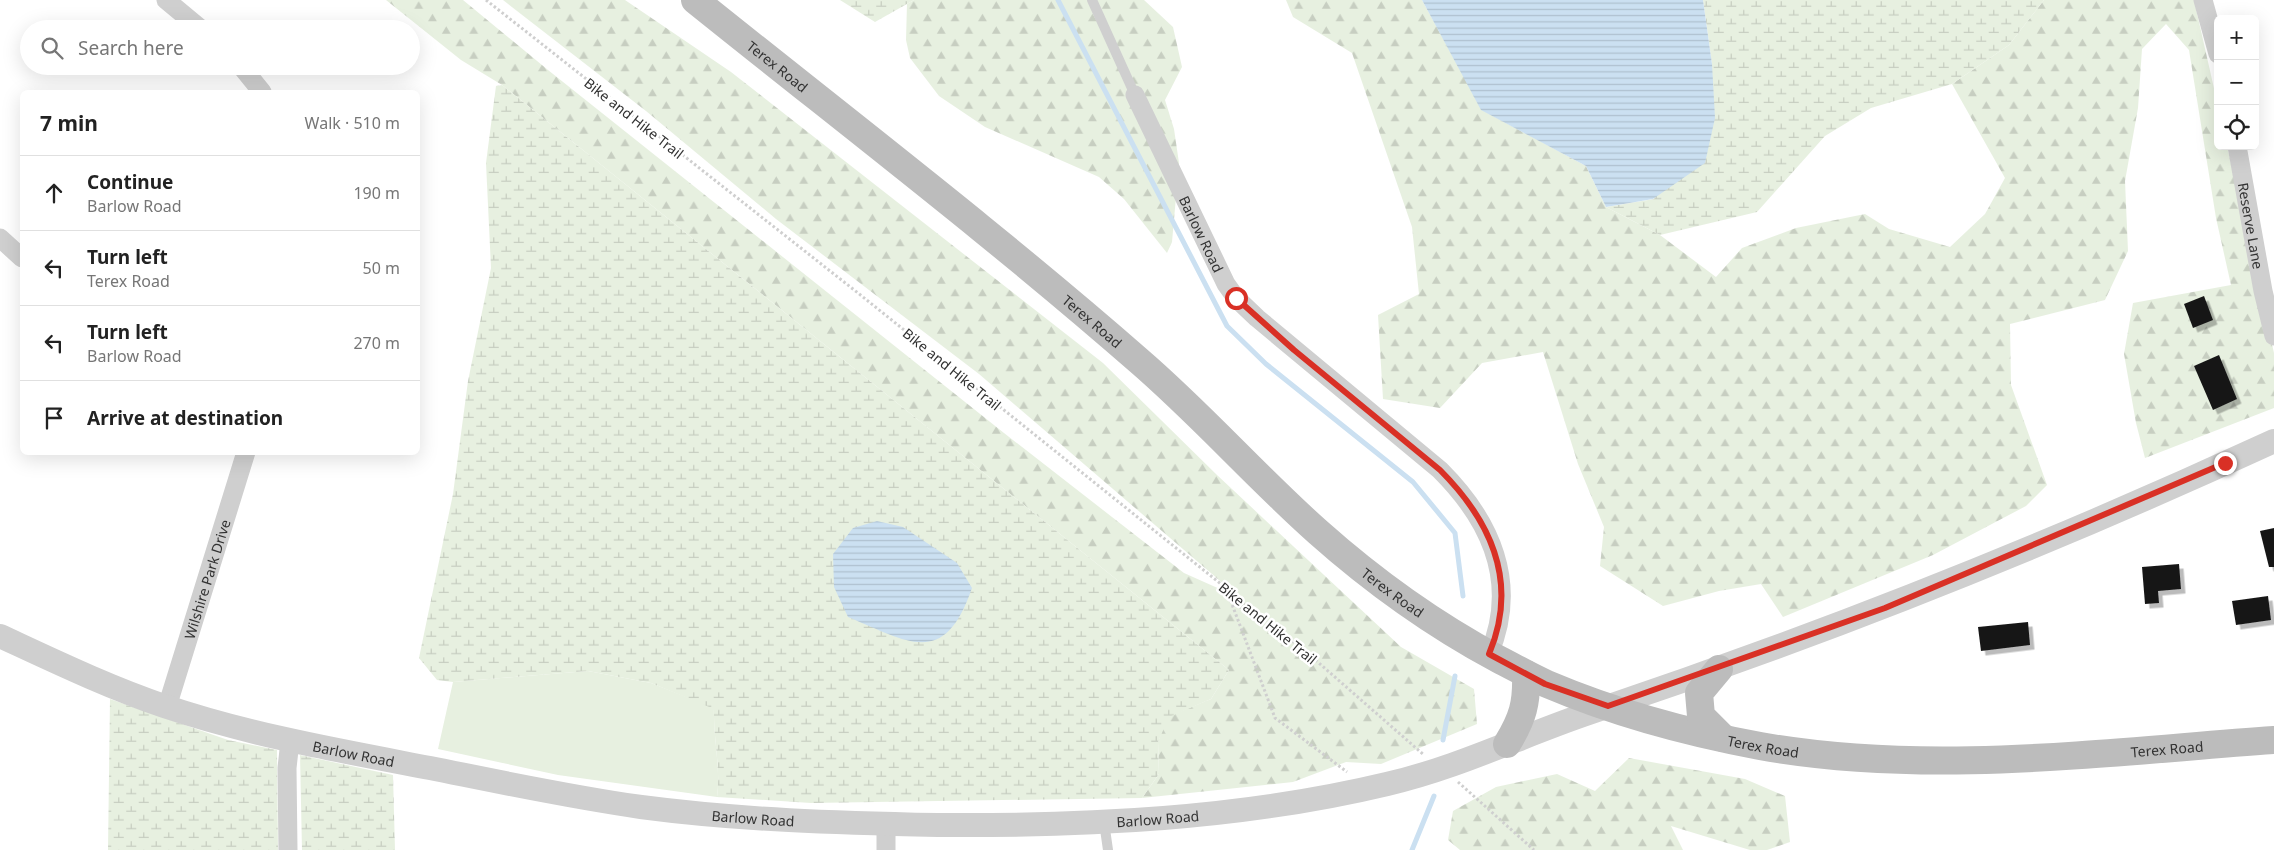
<!DOCTYPE html>
<meta charset="utf-8">
<style>
:root{--surface:#fff;--page:#f2f2f2;--text:#222;--muted:#767676;--line:#e0e0e0}
body{margin:0;font-family:"Noto Sans",sans-serif;background:var(--page);color:var(--text)}
.controls{position:absolute;right:15px;top:15px;display:grid;overflow:hidden;border-radius:8px;box-shadow:0 5px 20px #0002}
.controls button{width:45px;height:45px;display:grid;place-items:center;padding:0;border:0;border-bottom:1px solid var(--line);background:var(--surface);color:var(--text);font:25px sans-serif}
.stop{position:absolute;width:15px;height:15px;margin:-11px;border:4px solid #d93025;border-radius:50%;background:#fff}
.stop.end{background:#d93025;border-color:#fff;box-shadow:0 1px 5px #0008}
.list{margin:0;padding:0;list-style:none}
h2{display:flex;justify-content:space-between;align-items:center;height:65px;margin:0;padding:0 20px;font-size:21px}
h2 small{font-size:16px;font-weight:400;color:var(--muted)}
.list li{display:grid;grid-template-columns:32px 1fr auto;gap:15px;align-items:center;box-sizing:border-box;height:75px;padding:0 20px;border-top:1px solid var(--line)}
.list b{display:block;font-size:19px;white-space:nowrap}
.list p{margin:0;font-size:16px;white-space:nowrap;color:var(--muted)}
.list em{font-size:16px;font-style:normal;color:var(--muted)}
.icon{flex:none;width:28px;height:28px;fill:none;stroke:currentColor;stroke-width:2;stroke-linecap:round;stroke-linejoin:round}
.map{position:relative;flex:none;width:2274px;height:850px;overflow:hidden}
.search{position:absolute;background:var(--surface);box-shadow:0 5px 20px #0002;left:20px;top:20px;width:400px;height:55px;display:flex;align-items:center;gap:12px;box-sizing:border-box;padding:0 18px;border-radius:28px;color:var(--muted);font-size:19px}
.panel{position:absolute;background:var(--surface);box-shadow:0 5px 20px #0002;left:20px;top:90px;width:400px;height:365px;border-radius:8px}
.map>svg:first-child{display:block}
.green{fill:#e7f0e0}
.forest{fill:url(#forest-firs)}
.wetland{fill:url(#wetland-marsh)}
.water{fill:url(#water-rules)}
.lines{fill:none;stroke-linecap:round;stroke-linejoin:round}
.stream{stroke:#cbe0f1;stroke-width:5}
.building{fill:#191919;filter:url(#shadow)}
.path{stroke:#cfcfcf;stroke-width:3;stroke-dasharray:2.5 2.5;stroke-linecap:butt}
.service{stroke:#cfcfcf;stroke-width:10}
.minor{stroke:#cfcfcf;stroke-width:19}
.tertiary{stroke:#cfcfcf;stroke-width:24}
.secondary{stroke:#bcbcbc;stroke-width:28}
.route{stroke:#d93025;stroke-width:6}
.labels{text-anchor:middle;dominant-baseline:central;stroke-width:5;stroke-linejoin:round;paint-order:stroke}
.street-label{font-size:14px;fill:#323232;stroke:#fff}
</style>
<div class="map">
<svg width="2274" height="850" viewBox="0 0 2274 850">
<defs>
<pattern id="forest-firs" width="22" height="20" patternUnits="userSpaceOnUse" patternTransform="scale(1.25)"><rect width="22" height="20" fill="#e7f0e0"/><path d="M5 1l3.5 6h-7zM16 11l3.5 6h-7z" fill="#c7cec1"/></pattern>
<pattern id="wetland-marsh" width="20" height="14" patternUnits="userSpaceOnUse" patternTransform="scale(1.25)"><rect width="20" height="14" fill="#e7f0e0"/><path d="M1 5h8M5 5V1M11 12h8M15 12V8" fill="none" stroke="#c7cec1"/></pattern>
<pattern id="water-rules" width="6" height="5" patternUnits="userSpaceOnUse" patternTransform="scale(1.25)"><rect width="6" height="5" fill="#cbe0f1"/><path d="M0 2.5h6" fill="none" stroke="#afc1cf"/></pattern>
<filter id="shadow"><feDropShadow dx="4.5" dy="4.5" stdDeviation="0" flood-color="#0004"/></filter>
</defs>
<rect width="100%" height="100%" fill="#fff"/>
<path class="green" d="M588,671l63,12 63,25c-1,30 7,60 3,89l-159,-22 -120,-26 15,-67z"/>
<path class="forest" d="M386,0h77l85,70 456,363 180,140 56,25 -261,-224 -203,-155 -130,-108 -143,-111h122l106,72 372,291 114,112 184,172 73,42 3,35 -96,40 -35,-2 -53,20 -151,16 17,-24 -1,-32 9,-25 44,-18 18,-29 -727,-585 -41,-25z
M914,0h230l29,27 9,40 -17,33 9,29 5,34 -7,79 -5,11 -43,-54 -25,-22 -114,-50 -46,-31 -29,-38 -4,-18 1,-36z
M1286,0h136l60,110 104,56 20,41 54,28 56,42 26,-29 54,-20 69,-14 24,15 61,18 35,-33 20,-36 -53,-94 57,-39 35,-45h150l24,106v40h9l47,207v55l-129,50 -9,-35 -12,-69 9,-51 98,-18 -15,-67 -27,-168 -23,-26 -24,25 -4,59 -13,73 3,70 -23,49 -95,24 1,61 36,100 -21,21 -93,49 -150,62 -22,-33 -42,7 -56,15 -63,-40 4,-39 -26,-63 -35,-112 -61,11 -42,45 -57,-9 -5,-84 41,-21 -7,-67 -60,-174 -59,-36z
M1629,758l116,21 40,17 5,46 -23,8h-17l-79,-24 12,24h-223l-12,-10 5,-29 43,-24 61,-13 38,17z"/>
<path class="wetland" d="M840,0h74l-39,22z
M1703,0h341l-35,45 -57,39 -81,24 -46,28 -68,76 -97,23 -54,-28 48,-8 58,-135z
M502,85l727,585 -18,29 -42,18 -11,25 1,32 -17,24 -331,5 -94,-6c4,-29 -4,-59 -3,-88l-63,-26 -63,-12 -135,11 -16,-2 -18,-22 34,-164 15,-113 23,-113 -5,-105 10,-77z
M110,699l118,41 49,10 1,100h-170z
M300,755l93,20 2,75h-93z"/>
<path class="water" d="M1422,0h281l9,64 3,54 -10,45 -52,36 -47,8 -20,-41 -105,-56z
M877,521l26,6 54,36 15,25c-28,81 -63,54 -124,29l-14,-30 -1,-33 20,-26z"/>
<g class="lines">
<path class="stream" d="M1058,0l169,326 39,38 147,118 42,51 8,63
M1443,740l12,-64
M1412,850l22,-54"/>
</g>
<path class="building" d="M2204,296l9,24 -20,8 -9,-24z
M2219,355l18,44 -24,11 -19,-44z
M2274,528v39h-5l-9,-36z
M2179,564l2,25 -23,2 1,12 -14,1 -3,-37z
M2268,596l3,24 -35,5 -4,-24z
M2028,622l2,23 -49,6 -3,-24z"/>
<g class="lines">
<path class="path" d="M486,0l372,293 454,364 112,98
M1227,591l48,127 72,54
M1458,782l76,68"/>
<path class="service" d="M1092,0l43,95
M1104,822l4,28"/>
<g class="minor">
<path d="M166,0l35,29"/>
<path d="M2203,0l15,54"/>
<path d="M241,66l21,26"/>
<path id="s1" d="M1135,95l91,189 10,14 21,20 183,152c51,51 79,113 49,184"/>
<path id="s2" d="M2237,146l26,145 11,45"/>
<path d="M0,238l22,20"/>
<path id="s3" d="M167,707l79,-255"/>
<path d="M288,850l-1,-82 3,-27"/>
<path d="M886,850v-26"/>
</g>
<path class="tertiary" id="s4" d="M0,636c54,25 108,51 164,70 86,29 177,45 266,62 70,14 140,29 211,39 98,13 198,16 297,18 149,1 303,-6 449,-41 70,-16 134,-48 202,-71 233,-78 462,-169 685,-272"/>
<g class="secondary">
<path id="s5" d="M695,0c148,119 300,235 443,360 63,54 118,117 180,172 55,49 115,92 180,127 16,8 33,18 49,25 66,28 143,49 213,62 169,30 344,6 514,-6"/>
<path d="M1719,669l-20,24 2,23 22,22"/>
<path d="M1507,744c16,-26 20,-41 19,-70"/>
</g>
</g>
<g class="lines">
<path class="route" d="M1236,298l58,52 146,120c51,51 79,113 49,184l56,30 63,22 277,-98 340,-145"/>
</g>
<g class="labels">
<g class="street-label">
<text stroke="none"><textPath href="#s5" startOffset="106">Terex Road</textPath></text>
<text transform="translate(634 118) rotate(38)">Bike and Hike Trail</text>
<text stroke="none"><textPath href="#s2" startOffset="81">Reserve Lane</textPath></text>
<text stroke="none"><textPath href="#s1" startOffset="154">Barlow Road</textPath></text>
<text stroke="none"><textPath href="#s5" startOffset="511">Terex Road</textPath></text>
<text transform="translate(952 369) rotate(39)">Bike and Hike Trail</text>
<text stroke="none"><textPath href="#s3" startOffset="134">Wilshire Park Drive</textPath></text>
<text stroke="none"><textPath href="#s5" startOffset="916">Terex Road</textPath></text>
<text transform="translate(1268 623) rotate(39)">Bike and Hike Trail</text>
<text stroke="none"><textPath href="#s5" startOffset="1321">Terex Road</textPath></text>
<text stroke="none"><textPath href="#s5" startOffset="1726">Terex Road</textPath></text>
<text stroke="none"><textPath href="#s4" startOffset="374">Barlow Road</textPath></text>
<text stroke="none"><textPath href="#s4" startOffset="779">Barlow Road</textPath></text>
<text stroke="none"><textPath href="#s4" startOffset="1184">Barlow Road</textPath></text>
</g>
</g>
</svg>
<div class="controls">
<button>+</button>
<button>−</button>
<button><svg class="icon" aria-label="locate" viewBox="0 0 24 24"><circle cx="12" cy="12" r="6"/><path d="M12 2v4M12 18v4M2 12h4M18 12h4"/></svg></button>
</div>
<div class="stop" style="left:1236px;top:298px"></div>
<div class="stop end" style="left:2225px;top:463px"></div>
<div class="search"><svg class="icon" aria-label="search" viewBox="0 0 24 24"><circle cx="10" cy="10" r="6"/><path d="M15 15l6 6"/></svg>Search here</div>
<section class="panel">
<h2>7 min<small>Walk · 510 m</small></h2>
<ul class="list">
<li><svg class="icon" aria-label="ahead" viewBox="0 0 24 24"><path d="M12 20V5M6 11l6-6 6 6"/></svg><div><b>Continue</b><p>Barlow Road</p></div><em>190 m</em></li>
<li><svg class="icon" aria-label="left" viewBox="0 0 24 24"><path d="M17 20v-9H6M10 6l-5 5 5 5"/></svg><div><b>Turn left</b><p>Terex Road</p></div><em>50 m</em></li>
<li><svg class="icon" aria-label="left" viewBox="0 0 24 24"><path d="M17 20v-9H6M10 6l-5 5 5 5"/></svg><div><b>Turn left</b><p>Barlow Road</p></div><em>270 m</em></li>
<li><svg class="icon" aria-label="arrive" viewBox="0 0 24 24"><path d="M6 21V4h12l-3 4 3 4H6"/></svg><div><b>Arrive at destination</b></div></li>
</ul>
</section>
</div>
